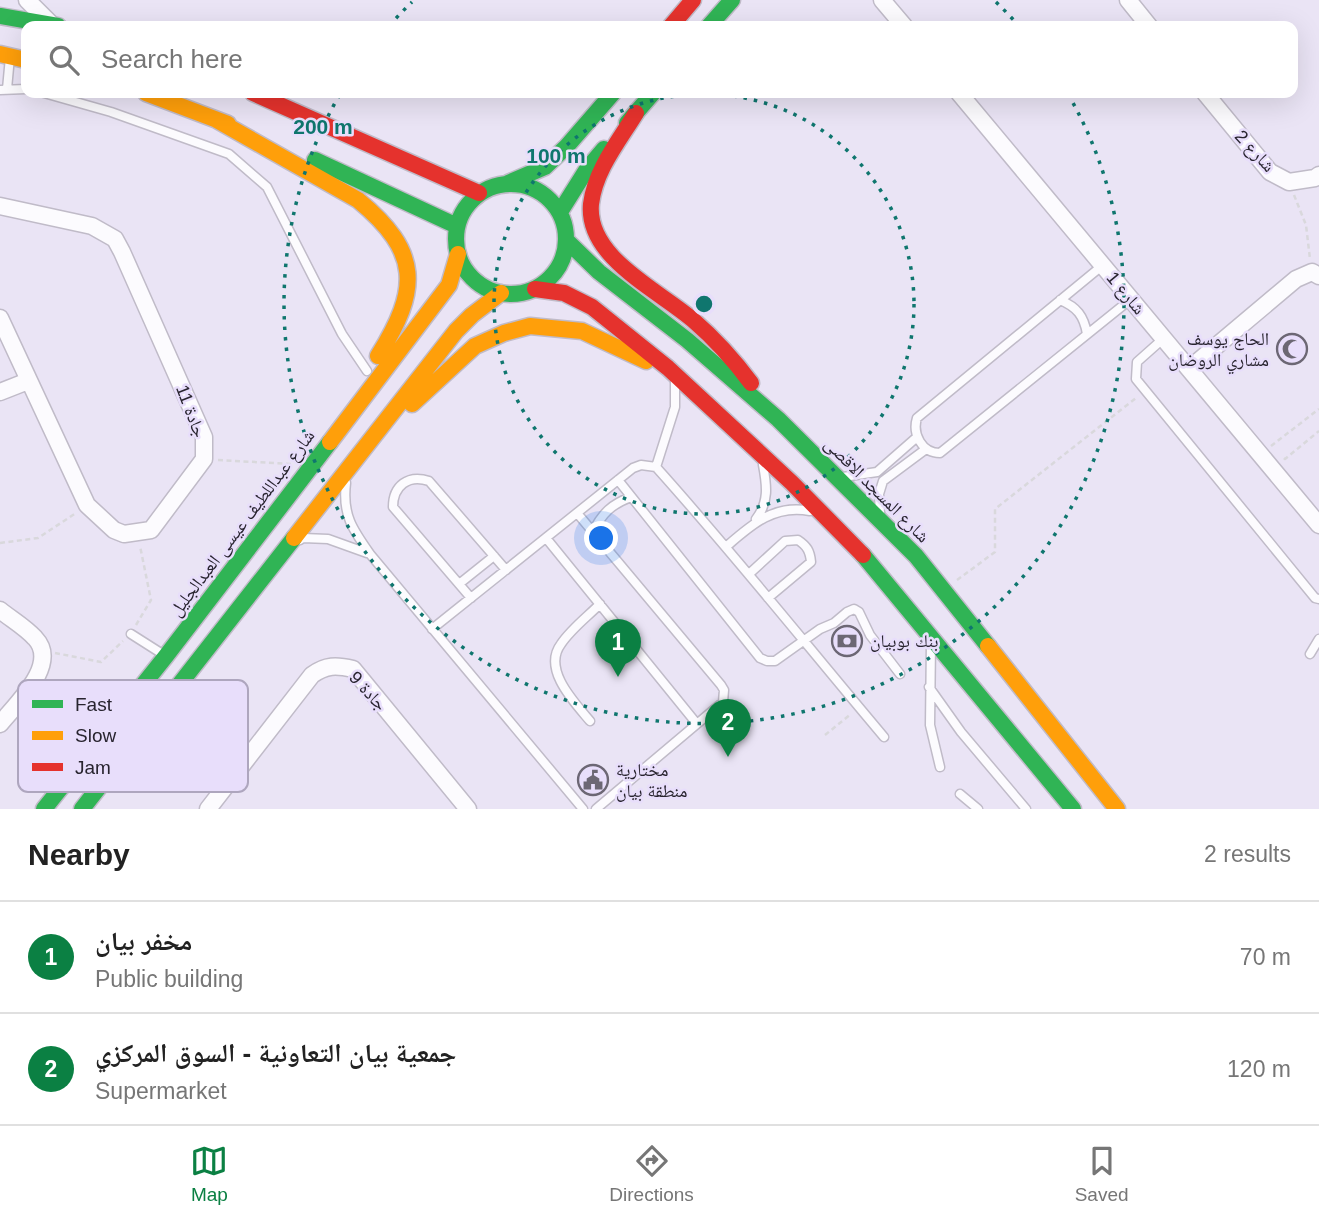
<!DOCTYPE html>
<meta charset="utf-8">
<style>
:root{--surface:#fff;--page:#f6f6f6;--text:#222;--muted:#767676;--line:#e0e0e0;--accent:#0b8043}
body{margin:0;font-family:Helvetica,"Noto Naskh Arabic",sans-serif;background:var(--page);color:var(--text)}
.you{position:absolute;left:602px;top:539px;width:24px;height:24px;margin:-18px;border:5px solid #fff;border-radius:50%;background:#1a73e8;box-shadow:0 0 0 10px #1a73e833}
.badge{display:grid;place-items:center;width:46px;height:46px;border-radius:50%;background:var(--accent);color:#fff;font-size:23px;font-weight:700}
.pin{position:absolute;translate:-50% -58px;filter:drop-shadow(0 2px 4px #0008)}
.pin::after{content:'';position:absolute;top:37px;width:24px;height:21px;background:inherit;clip-path:polygon(0 0,100% 0,50% 100%)}
.list{margin:0;padding:0;list-style:none}
h2{display:flex;justify-content:space-between;align-items:center;height:91px;margin:0;padding:0 28px;font-size:30px}
h2 small{font-size:23px;font-weight:400;color:var(--muted)}
.list li{display:grid;grid-template-columns:46px 1fr auto;gap:21px;align-items:center;box-sizing:border-box;height:112px;padding:0 28px;border-top:2px solid var(--line)}
.list b{display:block;font-size:26px;white-space:nowrap}
.list p{margin:0;font-size:23px;white-space:nowrap;color:var(--muted)}
.list em{font-size:23px;font-style:normal;color:var(--muted)}
.icon{flex:none;width:38px;height:38px;fill:none;stroke:currentColor;stroke-width:2;stroke-linecap:round;stroke-linejoin:round}
.map{position:relative;flex:none;width:1319px;height:809px;overflow:hidden}
.search{position:absolute;background:var(--surface);box-shadow:0 7px 28px #0002;left:21px;right:21px;top:21px;height:77px;display:flex;align-items:center;gap:18px;box-sizing:border-box;padding:0 24px;border-radius:14px;color:var(--muted);font-size:26px}
.sheet{height:315px;background:var(--surface)}
nav{display:flex;justify-content:space-around;align-items:center;box-sizing:border-box;height:98px;border-top:2px solid var(--line);background:var(--surface);font-size:19px;color:var(--muted)}
nav a{display:grid;justify-items:center;gap:4px}
nav .on{color:var(--accent)}
.map>svg:first-child{display:block}
.lines{fill:none;stroke-linecap:round;stroke-linejoin:round}
.lane-casing{stroke:#c0bbc8;stroke-width:11}
.street-casing{stroke:#c0bbc8;stroke-width:19}
.fast-casing{stroke:#c0bbc8;stroke-width:19}
.slow-casing{stroke:#c0bbc8;stroke-width:19}
.jam-casing{stroke:#c0bbc8;stroke-width:19}
.path{stroke:#d9d8dc;stroke-width:2.5;stroke-dasharray:5 3.5;stroke-linecap:butt}
.lane{stroke:#fcfbfe;stroke-width:8}
.street{stroke:#fcfbfe;stroke-width:16}
.fast{stroke:#30b455;stroke-width:16}
.slow{stroke:#ff9f0a;stroke-width:16}
.jam{stroke:#e5322d;stroke-width:16}
.ring{fill:none;stroke:#0f766e;stroke-width:3.5;stroke-dasharray:3.5 7}
.labels{text-anchor:middle;dominant-baseline:central;stroke-width:5;stroke-linejoin:round;paint-order:stroke}
.street-label{font-size:18px;fill:#28242f;stroke:#e8defb}
.poi-label{font-size:18px;fill:#28242f;stroke:#e8defb;text-anchor:start}
.key{fill:#e8defb;stroke:#aea6be;stroke-width:2}
.key-label{font-size:19px;fill:#28242f}
.centre{fill:#0f766e;stroke:#e8defb;stroke-width:3.5}
.ring-label{font-size:21px;text-anchor:middle;font-weight:bold;fill:#0f766e;stroke:#e8defb;stroke-width:5;stroke-linejoin:round;paint-order:stroke}
</style>
<div class="map">
<svg width="1319" height="809" viewBox="0 0 1319 809">
<rect width="100%" height="100%" fill="#eae4f5"/>
<g class="lines">
<g class="lane-casing">
<path id="lane" d="M7,89l3,-32
M0,90l26,-1
M44,93l67,19 118,42 38,33 75,147 25,37
M1103,265l-186,153c-5,16 5,35 23,35l191,-154
M1060,300c17,7 24,16 27,34
M1164,338l-27,24 -1,17 179,219 4,1
M656,467l19,-60v-26
M843,477l34,-5 40,-35
M618,480l142,178 7,3h8l45,-32 14,-6 13,-11 7,-3 5,3 11,23 30,39
M346,483c-4,32 7,47 24,71l213,255
M577,513l144,172 3,5 -1,12 -127,107
M880,513l-1,-19 4,-13 43,-32
M756,519c13,-17 11,-33 7,-54
M593,532c9,-19 19,-28 38,-35
M546,538l151,186
M300,540l3,-2 25,1 39,14
M727,546c25,-22 48,-42 83,-35
M749,574l36,-33 13,-1c9,6 12,11 13,22l-43,36
M459,584l35,-28
M471,598l-78,-91c0,-21 15,-33 36,-26l77,89
M432,629l201,-161 8,-3 15,2c79,88 152,180 228,270
M131,634l33,21
M931,642l-1,83 10,42
M1310,654l9,-15
M929,687l32,45 65,77
M590,721c-16,-19 -48,-52 -29,-77 10,-15 26,-27 39,-40
M960,794l18,15"/>
</g>
<g class="street-casing">
<path id="street" d="M27,0l24,24
M882,0l22,26
M1128,0l21,26
M959,93l360,432
M1205,93l65,79 19,10 26,-4 4,-3
M0,206l92,20 23,13 7,13 82,185v22l-53,71 -27,4 -10,-4 -27,-25 -87,-187
M1189,369l107,-90 16,-7 7,4
M0,392l28,-11
M0,610c11,9 25,17 35,28 25,26 -19,66 -35,86
M208,809l104,-134c14,-10 24,-10 41,-6l115,140"/>
</g>
<g class="fast-casing">
<path id="fast" d="M0,16l58,10
M709,26l23,-26
M627,123l26,-30
M315,160l142,66
M508,183l37,-16 22,-21 46,-53
M456 239a55 55 0 1 1 110 0a55 55 0 1 1-110 0Z
M560,212l27,-43 17,-20
M566,240l33,32 88,68 91,79 138,137 72,90
M863,555l210,254
M44,809l122,-153 164,-214
M82,809l212,-271"/>
</g>
<g class="slow-casing">
<path id="slow" d="M0,54l26,6
M146,93l82,31
M215,119l143,81c63,52 62,89 20,156
M412,404l63,-58 29,-13 26,-7 52,5 64,30
M330,442l119,-157 9,-31
M294,538l162,-207 16,-16 29,-22
M988,646l129,163"/>
</g>
<g class="jam-casing">
<path id="jam" d="M671,26l22,-26
M253,93l226,100
M636,113c-17,28 -41,57 -45,91 -5,53 67,86 102,116 22,19 41,40 58,63
M535,289l29,4 28,14 76,61 124,115 71,72"/>
</g>
<path class="path" d="M1294,195l12,30 4,34
M1271,446l48,-37
M1284,458l1,1 34,-28
M218,460l73,4
M0,543l38,-5 38,-25
M957,580l38,-28v-43l141,-111
M136,625l15,-25 -11,-54
M55,653l46,9 22,-21
M825,735l26,-21"/>
<use href="#lane" class="lane"/>
<use href="#street" class="street"/>
<use href="#fast" class="fast"/>
<use href="#slow" class="slow"/>
<use href="#jam" class="jam"/>
</g>
<g class="ring">
<circle cx="704" cy="304" r="210"/>
<path d="M389 26A420 420 0 0 1 412 2M996 2A420 420 0 0 1 1019 26M1068 94A420 420 0 1 1 340 94"/>
</g>
<defs>
<g id="mosque-ring" transform="scale(1.575)"><circle r="9.5" fill="#e8defb" stroke="#6c6774" stroke-width="1.5"/><path d="M3.5-4.9A6 6 0 1 0 3.5 4.9A5 5 0 1 1 3.5-4.9Z" fill="#6c6774"/></g>
<g id="bank-ring" transform="scale(1.575)"><circle r="9.5" fill="#e8defb" stroke="#6c6774" stroke-width="1.5"/><path d="M-6-4H6V4H-6ZM0-2.3a2.3 2.3 0 1 0 0 4.6a2.3 2.3 0 1 0 0-4.6Z" fill="#6c6774"/></g>
<g id="civic-ring" transform="scale(1.575)"><circle r="9.5" fill="#e8defb" stroke="#6c6774" stroke-width="1.5"/><path d="M-.6-6.5H3V-4.5H.6V-3L4-1V1h2V6H-6V1h2V-1L-.6-3ZM-1.2 2.5V6h2.4V2.5Z" fill="#6c6774"/></g>
</defs>
<g fill-rule="evenodd">
<use href="#mosque-ring" x="1292" y="349"/>
<use href="#bank-ring" x="847" y="641"/>
<use href="#civic-ring" x="593" y="780"/>
</g>
<g class="labels">
<g class="street-label">
<text transform="translate(1255 151) rotate(47)">شارع 2</text>
<text transform="translate(1126 293) rotate(50)">شارع 1</text>
<text transform="translate(191 411) rotate(69)">جادة 11</text>
<text transform="translate(877 490) rotate(45)">شارع المسجد الاقصى</text>
<text transform="translate(242 523) rotate(-53)">شارع عبداللطيف عيسى العبدالجليل</text>
<text transform="translate(368 691) rotate(47)">جادة 9</text>
</g>
<g class="poi-label">
<text x="1269" y="339" text-anchor="end">الحاج يوسف<tspan x="1269" dy="21">مشاري الروضان</tspan></text>
<text x="870" y="641">بنك بوبيان</text>
<text x="616" y="770">مختارية<tspan x="616" dy="21">منطقة بيان</tspan></text>
</g>
</g>
<rect x="18" y="680" width="230" height="112" rx="10" class="key"/>
<rect x="32" y="700" width="31" height="8" fill="#30b455"/>
<rect x="32" y="731" width="31" height="9" fill="#ff9f0a"/>
<rect x="32" y="763" width="31" height="8" fill="#e5322d"/>
<g class="key-label">
<text x="75" y="711">Fast</text>
<text x="75" y="742">Slow</text>
<text x="75" y="774">Jam</text>
</g>
<circle cx="704" cy="304" r="10" class="centre"/>
<g class="ring-label">
<text x="323" y="134">200 m</text>
<text x="556" y="163">100 m</text>
</g>
</svg>
<div class="you"></div>
<div class="pin badge" style="left:618px;top:677px">1</div>
<div class="pin badge" style="left:728px;top:757px">2</div>
<div class="search"><svg class="icon" aria-label="search" viewBox="0 0 24 24"><circle cx="10" cy="10" r="6"/><path d="M15 15l6 6"/></svg>Search here</div>
</div>
<section class="sheet">
<h2>Nearby<small>2 results</small></h2>
<ul class="list">
<li><span class="badge">1</span><div><b>مخفر بيان</b><p>Public building</p></div><em>70 m</em></li>
<li><span class="badge">2</span><div><b>جمعية بيان التعاونية - السوق المركزي</b><p>Supermarket</p></div><em>120 m</em></li>
</ul>
</section>
<nav>
<a class="on"><svg class="icon" aria-label="map" viewBox="0 0 24 24"><path d="M3 6l6-2 6 2 6-2v14l-6 2-6-2-6 2zM9 4v14M15 6v14"/></svg>Map</a>
<a><svg class="icon" aria-label="directions" viewBox="0 0 24 24"><path d="M12 3l9 9-9 9-9-9zM9 14v-3h6M13 9l2 2-2 2"/></svg>Directions</a>
<a><svg class="icon" aria-label="saved" viewBox="0 0 24 24"><path d="M7 4h10v16l-5-4-5 4z"/></svg>Saved</a>
</nav>
